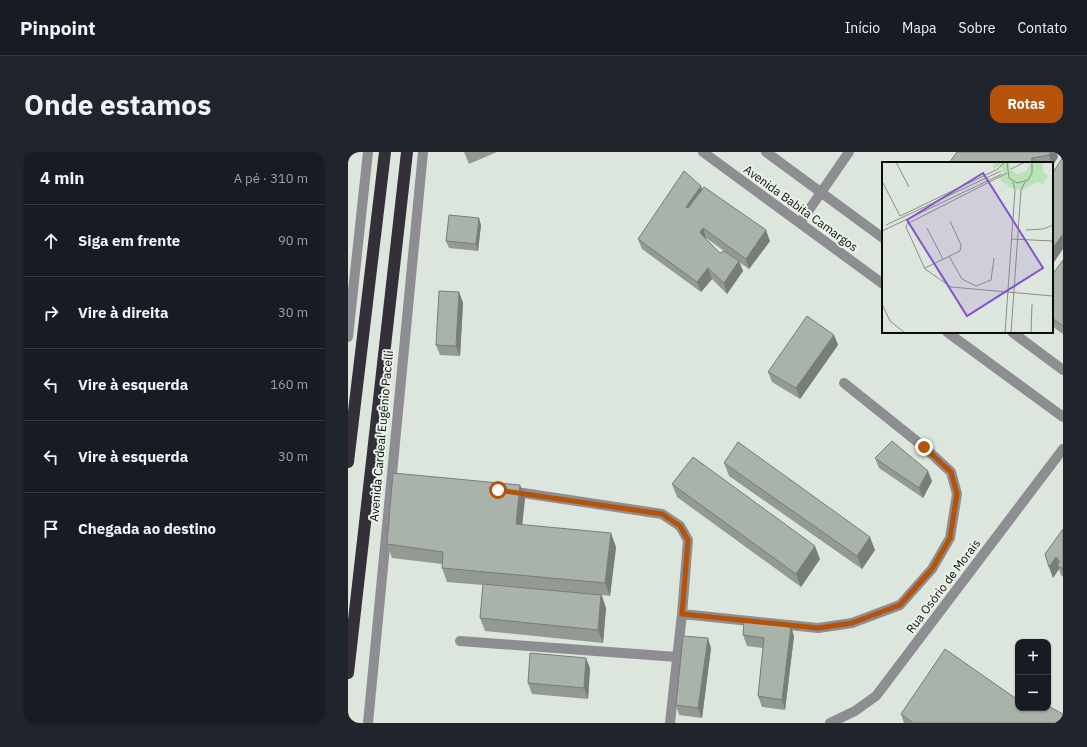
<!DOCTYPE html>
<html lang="pt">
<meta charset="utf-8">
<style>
:root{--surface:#171b24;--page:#20242c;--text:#f1f3f6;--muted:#9ea1a6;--line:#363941;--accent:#b45309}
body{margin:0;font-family:"IBM Plex Sans",sans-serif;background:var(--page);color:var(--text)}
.controls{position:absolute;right:12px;bottom:12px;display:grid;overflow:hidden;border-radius:8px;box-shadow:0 1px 3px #0004}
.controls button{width:36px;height:36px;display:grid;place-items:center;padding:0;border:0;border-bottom:1px solid var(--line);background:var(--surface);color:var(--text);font:20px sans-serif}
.stop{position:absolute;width:12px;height:12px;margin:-9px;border:3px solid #b45309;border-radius:50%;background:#fff}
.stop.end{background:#b45309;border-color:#fff;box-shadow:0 1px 4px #0008}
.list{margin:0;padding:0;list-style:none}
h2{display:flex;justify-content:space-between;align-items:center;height:52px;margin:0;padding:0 16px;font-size:17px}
h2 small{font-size:13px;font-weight:400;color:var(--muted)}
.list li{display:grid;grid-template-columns:26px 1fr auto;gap:12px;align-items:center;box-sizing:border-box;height:72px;padding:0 16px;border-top:1px solid var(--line)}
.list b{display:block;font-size:15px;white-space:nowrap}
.list em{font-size:13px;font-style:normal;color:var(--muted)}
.icon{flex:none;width:22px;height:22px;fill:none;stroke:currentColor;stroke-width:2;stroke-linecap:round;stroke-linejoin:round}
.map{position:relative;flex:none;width:715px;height:571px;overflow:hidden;border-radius:12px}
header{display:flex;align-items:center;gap:24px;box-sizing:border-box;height:56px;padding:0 20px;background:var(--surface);border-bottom:1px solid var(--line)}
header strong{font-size:19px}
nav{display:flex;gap:22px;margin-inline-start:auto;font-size:14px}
.intro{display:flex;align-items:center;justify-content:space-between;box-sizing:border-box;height:96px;padding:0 24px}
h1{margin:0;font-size:28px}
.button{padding:10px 18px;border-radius:12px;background:var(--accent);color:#fff;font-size:14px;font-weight:700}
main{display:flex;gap:24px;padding:0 24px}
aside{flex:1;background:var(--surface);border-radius:12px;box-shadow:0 1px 3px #0004}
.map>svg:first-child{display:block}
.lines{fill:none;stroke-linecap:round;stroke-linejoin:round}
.minor{stroke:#8e8d92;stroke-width:10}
.highway{stroke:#333039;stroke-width:12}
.wall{fill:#929a92;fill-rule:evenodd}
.shaded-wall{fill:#777d77}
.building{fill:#aab3aa;stroke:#777d77}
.route{stroke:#b45309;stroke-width:5}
.labels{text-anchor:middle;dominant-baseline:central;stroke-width:4;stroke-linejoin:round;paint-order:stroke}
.street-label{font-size:12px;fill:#090c09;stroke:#eaf3e9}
.inset-road{fill:none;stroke:#888f88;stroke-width:1}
.view{fill:#8553cb;fill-opacity:0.15;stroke:#8553cb;stroke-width:2}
.inset-edge{fill:none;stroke:#090c09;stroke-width:2}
</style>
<header>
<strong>Pinpoint</strong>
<nav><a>Início</a><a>Mapa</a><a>Sobre</a><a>Contato</a></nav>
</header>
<div class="intro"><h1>Onde estamos</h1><a class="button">Rotas</a></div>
<main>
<aside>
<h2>4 min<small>A pé · 310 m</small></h2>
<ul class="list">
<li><svg class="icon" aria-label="ahead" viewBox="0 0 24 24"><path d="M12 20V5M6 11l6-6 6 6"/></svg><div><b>Siga em frente</b></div><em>90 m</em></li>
<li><svg class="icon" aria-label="right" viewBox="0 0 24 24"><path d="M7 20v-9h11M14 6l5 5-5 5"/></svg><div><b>Vire à direita</b></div><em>30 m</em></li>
<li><svg class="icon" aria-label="left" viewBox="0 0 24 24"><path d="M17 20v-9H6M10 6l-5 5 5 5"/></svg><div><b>Vire à esquerda</b></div><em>160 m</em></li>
<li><svg class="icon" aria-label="left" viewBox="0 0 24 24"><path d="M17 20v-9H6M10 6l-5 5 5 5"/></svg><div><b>Vire à esquerda</b></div><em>30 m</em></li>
<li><svg class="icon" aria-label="arrive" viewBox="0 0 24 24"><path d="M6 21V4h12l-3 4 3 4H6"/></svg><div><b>Chegada ao destino</b></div></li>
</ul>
</aside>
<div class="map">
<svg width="715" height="571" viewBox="0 0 715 571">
<rect width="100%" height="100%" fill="#dde6dc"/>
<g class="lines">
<path class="minor" d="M355,0l180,132
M418,0l117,86
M452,71l49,-71
M599,180l116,85
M664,180l51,38
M0,185l20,-185
M162,339l152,23 18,12 8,14 -6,74 -12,109
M334,462l136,14 34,-5 48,-18 32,-36 18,-31 7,-44 -6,-22 -27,-25 -80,-64
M112,489l217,16
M20,571l55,-571
M482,571l25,-12 21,-15 187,-247"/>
<path class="highway" d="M0,310l37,-310
M0,521l59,-521"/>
</g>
<path class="wall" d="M116,0h33l-28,12z
M609,0h99l2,5 -5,8h-1v-2h-103z
M354,37l68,52 -21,28 -10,-7 4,9 -16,23 -15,-15 -11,13 -59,-43 -4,-10zM358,86l18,13 -4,2 -14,-14z
M133,73l-3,26 -29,-3 -3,-7z
M715,108v74l-11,-8v-51z
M111,140l4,11 -3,53 -20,-1 -4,-10z
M486,183l4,10 -38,54 -28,-17 -4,-10z
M527,306l57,23 -9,17 -44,-30z
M376,311l151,87 -13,19 -133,-93z
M324,332l148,75 -19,28 -124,-90z
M177,346l-3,26 94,23 -6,49 -8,-1 4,13 -3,35 -118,-12 -5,-13 3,-33 -36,-3 -5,-14v-4l-50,-6 -5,-14z
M715,377v48l-2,-2 -2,-6 -6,9 -8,-24z
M395,483l51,1 -9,74 -23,-3 -4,-11 5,-48 -16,-2z
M363,496l-9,70 -23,-3 -3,-10z
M242,516l-2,31 -56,-5 -4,-11z
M670,556l45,15h-159l-3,-9z"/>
<path class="shaded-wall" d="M703,0h5l2,5 -5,8 -4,-10z
M684,6l2,5h-3z
M353,34l4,10 -15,21 -4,-10z
M131,66l2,7 -3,26 -2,-7z
M355,76l3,10 -2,4 -4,-10z
M418,78l4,11 -21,28 -3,-10z
M715,82v15l-11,16v-16z
M391,109l4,10 -16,23 -3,-11z
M360,116l4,11 -11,13 -4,-10z
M111,140l4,11 -3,53 -4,-10z
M486,183l4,10 -38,54 -4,-11z
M580,319l4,10 -9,17 -4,-10z
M172,333l5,13 -4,39 -5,-13z
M263,381l5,14 -6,49 -5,-13z
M522,385l5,13 -13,19 -5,-13z
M467,394l5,13 -19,28 -5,-13z
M708,405l4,10 -3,-2 2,4 -6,9 -4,-11z
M253,443l5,13 -3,35 -5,-13z
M443,474l3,10 -9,74 -3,-10z
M360,486l3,10 -9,70 -4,-10z
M238,506l4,10 -2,31 -4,-11z
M715,566v5h-4z"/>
<path class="building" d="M609,0h94l-2,3 -17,3 -1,5h-82z
M715,5v77l-11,15v-75z
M336,19l17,15 -15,21 2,1 16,-21 62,43 -20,29 -43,-31 -3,4 3,4 17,17 4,-2 15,10 -15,22 -16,-15 -11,14 -59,-43z
M101,63l30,3 -3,26 -30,-3z
M715,108v66l-11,-8v-43z
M91,139l20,1 -3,54 -20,-1z
M459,164l27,19 -38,53 -28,-16z
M544,289l36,30 -9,17 -44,-30z
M390,290l132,95 -13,19 -133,-93z
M345,305l122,89 -19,28 -124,-90z
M45,321l127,12 -4,39 95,9 -6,50 -163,-15 1,-16 -56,-8z
M715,377v40l-6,-4 3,-3 -4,-5 -7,10 -4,-13z
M135,432l118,11 -3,35 -118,-12z
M396,468l47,6 -9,74 -24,-4 6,-58 -21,-3z
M335,484l25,2 -10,70 -22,-3z
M597,497l73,51v8h30v-2l15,8v4l-4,5h-146l-12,-9z
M182,501l56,5 -2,30 -56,-5z"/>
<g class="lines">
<path class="route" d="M150,338l164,24 18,12 8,14 -6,74 136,14 34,-5 48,-18 32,-36 18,-31 7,-44 -6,-22 -27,-25"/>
</g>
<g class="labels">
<g class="street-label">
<text transform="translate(453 56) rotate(36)">Avenida Babita Camargos</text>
<text transform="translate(33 284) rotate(-85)">Avenida Cardeal Eugênio Pacelli</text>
<text transform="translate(595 434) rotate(-53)">Rua Osório de Morais</text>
</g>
</g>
<g transform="translate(534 10)">
<rect width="171" height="171" fill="#dde6dc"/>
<path d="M111,0h16l3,9 5,3 10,-3 3,-9h13v10l5,4 -5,8 -6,-2 -14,8 -12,-2 -12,-9 5,-5 -4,-8 -7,3z" fill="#b9e2b6"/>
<path class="inset-road" d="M14,0l13,25M125,0l2,16 8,5 11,-3 4,-7v-11M129,7l14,-7M125,11l-100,51 -1,3 19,42 26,18 102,9M0,19l18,35 98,-47 7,-7M4,63l115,-54M45,66l16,31M144,68l17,-1 10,-4M0,69l120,-57M129,77l42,2M67,94l13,23 14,7 15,-6 3,-22M43,106l35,-17 1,-6 -11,-24M0,142l8,17 15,12M123,171l10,-143 -2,-8M129,171l10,-143 4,-8M149,171l1,-29"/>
<path class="view" d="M101,11l60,95 -76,48 -60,-96z"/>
<rect width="171" height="171" class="inset-edge"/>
</g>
</svg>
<div class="controls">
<button>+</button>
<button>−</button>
</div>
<div class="stop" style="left:150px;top:338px"></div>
<div class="stop end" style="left:576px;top:295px"></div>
</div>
</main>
